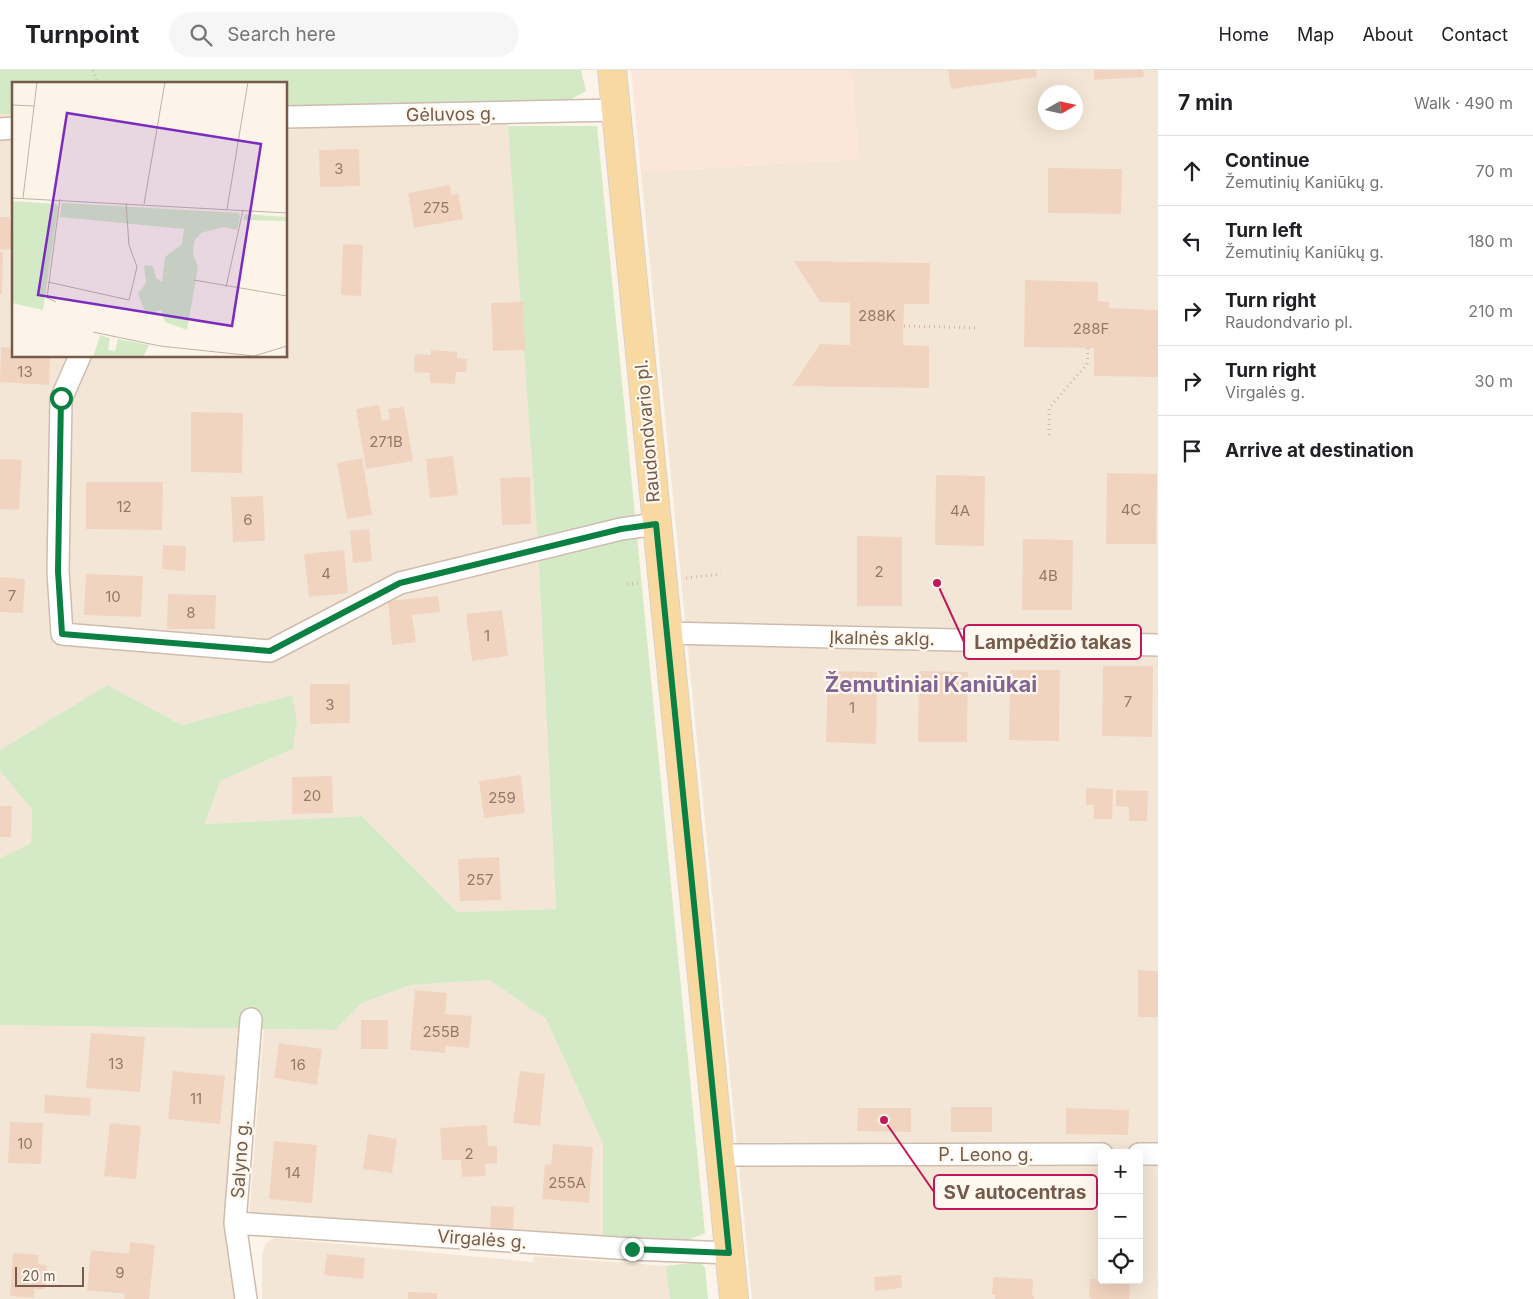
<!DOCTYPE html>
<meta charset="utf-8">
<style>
:root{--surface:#fff;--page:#f6f6f6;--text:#202124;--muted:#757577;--line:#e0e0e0}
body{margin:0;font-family:Inter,sans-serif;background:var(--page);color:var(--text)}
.controls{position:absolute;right:15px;bottom:15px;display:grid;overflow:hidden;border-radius:5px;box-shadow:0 5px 20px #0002}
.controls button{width:45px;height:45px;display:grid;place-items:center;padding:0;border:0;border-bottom:1px solid var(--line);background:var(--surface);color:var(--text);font:25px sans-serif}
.compass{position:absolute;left:1038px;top:15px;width:45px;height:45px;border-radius:50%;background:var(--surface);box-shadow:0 5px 20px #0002;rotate:81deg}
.scale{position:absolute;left:15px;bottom:12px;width:69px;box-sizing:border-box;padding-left:5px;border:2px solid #765b4c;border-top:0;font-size:14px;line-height:18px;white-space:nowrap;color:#765b4c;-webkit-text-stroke:4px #fff8ee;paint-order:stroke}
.stop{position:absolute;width:15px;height:15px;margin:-11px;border:4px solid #0b8043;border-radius:50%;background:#fff}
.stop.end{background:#0b8043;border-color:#fff;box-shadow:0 1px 5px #0008}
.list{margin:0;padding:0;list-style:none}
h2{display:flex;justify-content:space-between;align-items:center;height:65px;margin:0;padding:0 20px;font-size:21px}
h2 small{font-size:16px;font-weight:400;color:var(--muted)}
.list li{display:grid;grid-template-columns:32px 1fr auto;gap:15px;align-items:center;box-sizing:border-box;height:70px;padding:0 20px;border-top:1px solid var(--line)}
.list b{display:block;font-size:19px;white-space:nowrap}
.list p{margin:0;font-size:16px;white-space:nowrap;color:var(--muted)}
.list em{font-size:16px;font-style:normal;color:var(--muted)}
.icon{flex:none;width:28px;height:28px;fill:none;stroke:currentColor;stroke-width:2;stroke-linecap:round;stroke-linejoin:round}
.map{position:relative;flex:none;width:1158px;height:1229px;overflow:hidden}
header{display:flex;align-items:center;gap:30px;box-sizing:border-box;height:70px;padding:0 25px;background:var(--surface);border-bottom:1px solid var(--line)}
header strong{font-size:24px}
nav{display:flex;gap:28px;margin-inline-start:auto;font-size:18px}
.search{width:350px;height:45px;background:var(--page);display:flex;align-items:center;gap:12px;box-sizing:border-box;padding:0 18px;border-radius:28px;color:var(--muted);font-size:19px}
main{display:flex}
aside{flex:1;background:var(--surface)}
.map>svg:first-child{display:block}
.residential{fill:#f4e6d6;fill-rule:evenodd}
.commercial{fill:#fce6dc}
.green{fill:#d4eac6}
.building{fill:#f1d4c0}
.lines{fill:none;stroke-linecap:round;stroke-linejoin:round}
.street-casing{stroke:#cebcae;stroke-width:24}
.primary-casing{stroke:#d9d1cd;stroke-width:30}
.path{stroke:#d6b7a3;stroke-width:3;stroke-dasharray:1 4;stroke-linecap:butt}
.street{stroke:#fff;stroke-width:21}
.primary{stroke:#f9d9a2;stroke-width:28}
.route{stroke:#0b8043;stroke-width:6}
.labels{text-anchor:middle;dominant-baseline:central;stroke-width:4.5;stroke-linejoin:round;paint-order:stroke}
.number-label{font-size:15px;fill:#957969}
.street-label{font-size:18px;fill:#765b4c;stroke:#fff8ee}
.district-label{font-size:22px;font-weight:bold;fill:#836492;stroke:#fff8ee}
.inset-road{fill:none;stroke:#c2b2a5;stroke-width:1}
.view{fill:#7b2cbf;fill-opacity:0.15;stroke:#7b2cbf;stroke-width:2.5}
.inset-edge{fill:none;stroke:#765b4c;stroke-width:2.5}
.leader{fill:none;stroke:#c2185b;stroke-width:2}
.callout-dot{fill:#c2185b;stroke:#fff8ee;stroke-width:2}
.callout{fill:#fff8ee;stroke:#c2185b;stroke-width:2}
.callout-label{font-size:19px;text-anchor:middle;font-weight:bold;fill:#765b4c}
</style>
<header>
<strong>Turnpoint</strong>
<div class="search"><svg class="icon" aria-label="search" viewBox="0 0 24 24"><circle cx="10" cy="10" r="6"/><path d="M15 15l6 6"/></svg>Search here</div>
<nav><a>Home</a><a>Map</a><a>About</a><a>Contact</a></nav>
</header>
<main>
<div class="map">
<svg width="1158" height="1229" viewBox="0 0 1158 1229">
<rect width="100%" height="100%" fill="#fcf4e8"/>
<path class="residential" d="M851,0h307v1229h-406l-111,-1127 218,-13zM1046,22h30v30h-30zM1102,1083h37v127h-37z
M507,34l31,445 18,360 -99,3 -95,-96 -157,8 15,-43 73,-32 -1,-54 -110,30 -75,-40 -107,65v-636h14v242h272v-247z
M0,701l32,38 -1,34 -31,15z
M489,910l57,39 57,125v95l-354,-24 15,-186 71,1 27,-27 48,-18z
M0,955l244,3 -5,271h-239z
M275,1168l258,24 1,-6 132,10 35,-4 4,6 3,31h-446v-44l3,-11z"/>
<path class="commercial" d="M631,0h220l9,89 -219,13z"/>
<path class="green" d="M0,0h581l5,21 -22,12 -278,6v-25h-272v30h-14z
M508,56h89l108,1107 -24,10 -78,-4v-95l-57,-125 -57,-39 -79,5 -48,18 -27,27 -335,-5v-167l31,-15 1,-34 -32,-38v-21l107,-65 75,40 110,-30 5,26 -4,28 -73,32 -15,43 157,-8 95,96 99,-3 -18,-360z
M701,1192l4,6 3,31h-38l-4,-33z"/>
<path class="building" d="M948,0h88l1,7 -86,12z
M1094,0h49l1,7 -50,3z
M359,79l1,37 -40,1 -1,-37z
M1048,98l74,1 -1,45 -73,-1z
M450,115l1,10 7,-2 5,26 -49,9 -6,-35z
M0,147h10v10h4v22l-14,1z
M343,174l20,1 -2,51 -20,-1z
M0,182h3l-1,42h-2z
M794,191l136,2 -1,41h-25l-1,41 26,1v42l-137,-2 28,-42 30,1v-42l-30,-1z
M1025,210l73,2v19l11,1v6l49,2v67l-64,-1v-28l-70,-1z
M523,232l2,48 -32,1 -2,-48z
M286,250h3v39h-51v-3h48z
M1,277l13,1v8h36l-1,29 -49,-3z
M431,280l26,2v6l10,1 -1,13h-10l-1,12 -25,-1v-10l-16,-1 1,-18 16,1z
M379,335l3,16 8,-2 -2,-10 16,-2 9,54 -47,8 -10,-60z
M191,342l52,1 -1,60 -51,-1z
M453,386l5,39 -28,3 -4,-39z
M362,388l10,57 -25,4 -10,-56z
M0,389l22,1 -3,50 -19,-1z
M1107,403l50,1 -1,70h-50z
M936,405l49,1 -1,70 -49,-1z
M530,407l1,47 -29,1 -2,-47z
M86,412h77l-1,48 -76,-1z
M263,426l2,45 -32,1 -2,-45z
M369,459l3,32 -19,2 -3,-32z
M857,466l45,1v69h-45z
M1023,469l50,1 -1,70h-50z
M163,475l23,1 -1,25 -23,-2z
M344,480l4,43 -39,4 -5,-43z
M86,504l57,2 -2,41 -57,-2z
M0,507l25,2 -2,34 -23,-1z
M168,524l48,1 -1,34h-48z
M438,526l2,16 -28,3 4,27 -24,3 -4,-44z
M502,540l6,46 -36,5 -6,-47z
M1103,596h50l-1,71 -50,-1z
M1010,600h50l-1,71 -50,-1z
M828,601l49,1 -1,72 -50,-2z
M919,601l49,1 -1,70h-49z
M310,614h40v39l-40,1z
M521,705l4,38 -41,5 -5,-37z
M332,706l1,37 -41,1v-37z
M1086,718l27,1 -1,30h-18v-14h-8z
M1116,720l32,1 -1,30h-18v-14l-13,-1z
M0,736h12l-1,31h-11z
M499,787l2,43 -41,1 -2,-42z
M1138,900l20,1v46h-20z
M415,920l32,3 -2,21 27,2 -3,32 -24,-2v7l-35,-3z
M361,950h27v29h-27z
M91,963l54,4 -5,55 -54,-4z
M279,973l43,6 -5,36 -43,-7z
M173,1001l52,5 -5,48 -52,-5z
M520,1001l25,3 -5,52 -27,-3z
M45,1025l46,3 -1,18 -46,-3z
M951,1037h41v25h-41z
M858,1038h53v24l-54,-1z
M1066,1038l63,2 -1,25 -62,-1z
M10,1052l33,1 -2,41 -33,-1z
M110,1053l31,3 -5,53 -32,-3z
M487,1055l1,21h9v17l-12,1 1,12 -24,1 -1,-17h-19l-2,-32z
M368,1064l29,5 -5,34 -29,-4z
M274,1071l43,4 -5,58 -43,-4z
M553,1074l40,3 -4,56 -47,-4 3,-35 6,1z
M491,1136l23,1 -1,25 -23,-2z
M130,1172l25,3 -6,54h-25l1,-5 -38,-4 4,-40 38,4z
M13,1183l26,2 -1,9 9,1 -2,24h-11v9l-24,-2z
M327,1184l38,4 -2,21 -39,-4z
M901,1205l1,13 -27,3 -1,-14z
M993,1207l40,2 -1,17h2v3h-39v-4h-3z
M1090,1209l40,2 -1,18h-37l-3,-2z
M408,1222l29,1v6h-29z"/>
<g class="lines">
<g class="street-casing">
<path id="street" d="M286,47l330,-7
M0,59l14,-1
M80,286l-19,43 -3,172 4,63 208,17 130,-68 221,-54 35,-5
M667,563l491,12
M1139,1084h19
M719,1085l383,-1
M235,1153l397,26 97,4
M246,1229l-11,-76 16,-204"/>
</g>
<g class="primary-casing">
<path id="primary" d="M612,0l122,1229"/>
</g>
<path class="path" d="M93,0l5,14
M904,256l75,2
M1049,365v-27l38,-44 1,-16
M686,508l35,-4
M627,514l11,-1"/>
<use href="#street" class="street"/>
<use href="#primary" class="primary"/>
</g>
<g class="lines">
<path class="route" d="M61,328l-3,173 4,63 208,17 130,-68 221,-54 35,-5 73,729 -97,-4"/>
</g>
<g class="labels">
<g class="number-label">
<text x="339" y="98">3</text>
<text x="436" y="137">275</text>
<text x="877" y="245">288K</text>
<text x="1091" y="258">288F</text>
<text x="25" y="301">13</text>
<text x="386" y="371">271B</text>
<text x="124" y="436">12</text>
<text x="1131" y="439">4C</text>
<text x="960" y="440">4A</text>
<text x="248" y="449">6</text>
<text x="879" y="501">2</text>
<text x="326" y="503">4</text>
<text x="1048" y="505">4B</text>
<text x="12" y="525">7</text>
<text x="113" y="526">10</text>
<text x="191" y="542">8</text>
<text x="487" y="565">1</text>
<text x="1128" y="631">7</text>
<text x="330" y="634">3</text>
<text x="852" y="637">1</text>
<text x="312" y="725">20</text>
<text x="502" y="727">259</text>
<text x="480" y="809">257</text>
<text x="441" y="961">255B</text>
<text x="116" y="993">13</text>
<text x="298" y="994">16</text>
<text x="196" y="1028">11</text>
<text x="25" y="1073">10</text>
<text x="469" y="1083">2</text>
<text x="293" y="1102">14</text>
<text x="567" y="1112">255A</text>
<text x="120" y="1202">9</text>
</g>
<g class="street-label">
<text transform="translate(451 44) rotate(-1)">Gėluvos g.</text>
<text transform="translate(647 361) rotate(-95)">Raudondvario pl.</text>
<text transform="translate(882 568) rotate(1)">Įkalnės aklg.</text>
<text x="986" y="1084">P. Leono g.</text>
<text transform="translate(240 1089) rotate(-86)">Salyno g.</text>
<text transform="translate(482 1169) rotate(4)">Virgalės g.</text>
</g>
<g class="district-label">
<text x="931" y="614">Žemutiniai Kaniūkai</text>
</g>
</g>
<g transform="translate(12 12)">
<rect width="275" height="275" fill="#fcf4e8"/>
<path d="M0,119l44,3 2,3 -15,103 -31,-7zM50,121l177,10 1,4 -3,13 -14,-3 -22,6 -7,8 -1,13 5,13 -11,63 -22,-8 -4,-12 -15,4 -8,-20 8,-11 -2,-18 9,1 3,12 6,4 3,-25 17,-13 2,-15 -124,-12zM233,132l42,3v4l-44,-1zM88,253l10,3 -2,12 7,1 3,-12 31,6 -6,12h-50z" fill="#d4eac6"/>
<path class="inset-road" d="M0,23l22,1M0,116l275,15M11,116l14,-116M132,122l21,-122M215,127l21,-127M182,198l93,16M36,200l81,18 8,-33 -8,-22 -3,-42M214,205l17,-77M44,220l-9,-4 13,-99M81,250l67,14 94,10 33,-10"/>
<path class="view" d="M55,31l194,31 -29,182 -194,-31z"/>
<rect width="275" height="275" class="inset-edge"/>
</g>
<path class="leader" d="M937 513L964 572M884 1050L934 1122"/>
<g class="callout-dot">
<circle cx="937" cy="513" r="5"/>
<circle cx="884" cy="1050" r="5"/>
</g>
<g class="callout">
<rect x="964" y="555" width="177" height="34" rx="5"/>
<rect x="934" y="1105" width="163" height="34" rx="5"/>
</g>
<g class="callout-label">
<text x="1053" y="579">Lampėdžio takas</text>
<text x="1015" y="1129">SV autocentras</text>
</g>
</svg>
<div class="controls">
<button>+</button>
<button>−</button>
<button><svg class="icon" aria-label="locate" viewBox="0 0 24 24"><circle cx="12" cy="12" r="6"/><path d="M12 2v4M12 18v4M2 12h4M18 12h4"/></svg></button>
</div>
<svg class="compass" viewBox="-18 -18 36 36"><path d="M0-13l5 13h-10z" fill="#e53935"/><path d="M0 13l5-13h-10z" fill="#757577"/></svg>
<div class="scale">20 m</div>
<div class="stop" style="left:61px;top:328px"></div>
<div class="stop end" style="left:632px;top:1179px"></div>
</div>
<aside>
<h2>7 min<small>Walk · 490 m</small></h2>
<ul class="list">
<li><svg class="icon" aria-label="ahead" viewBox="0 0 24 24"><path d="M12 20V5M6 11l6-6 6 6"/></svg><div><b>Continue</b><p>Žemutinių Kaniūkų g.</p></div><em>70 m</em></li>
<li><svg class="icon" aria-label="left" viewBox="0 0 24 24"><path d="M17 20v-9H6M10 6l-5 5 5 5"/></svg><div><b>Turn left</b><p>Žemutinių Kaniūkų g.</p></div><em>180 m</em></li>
<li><svg class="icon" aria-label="right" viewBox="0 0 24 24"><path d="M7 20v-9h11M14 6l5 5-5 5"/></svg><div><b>Turn right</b><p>Raudondvario pl.</p></div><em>210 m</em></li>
<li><svg class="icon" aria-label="right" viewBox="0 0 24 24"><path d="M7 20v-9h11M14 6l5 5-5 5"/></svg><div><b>Turn right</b><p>Virgalės g.</p></div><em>30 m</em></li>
<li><svg class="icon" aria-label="arrive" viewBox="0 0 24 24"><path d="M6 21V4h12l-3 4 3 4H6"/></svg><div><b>Arrive at destination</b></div></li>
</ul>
</aside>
</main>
